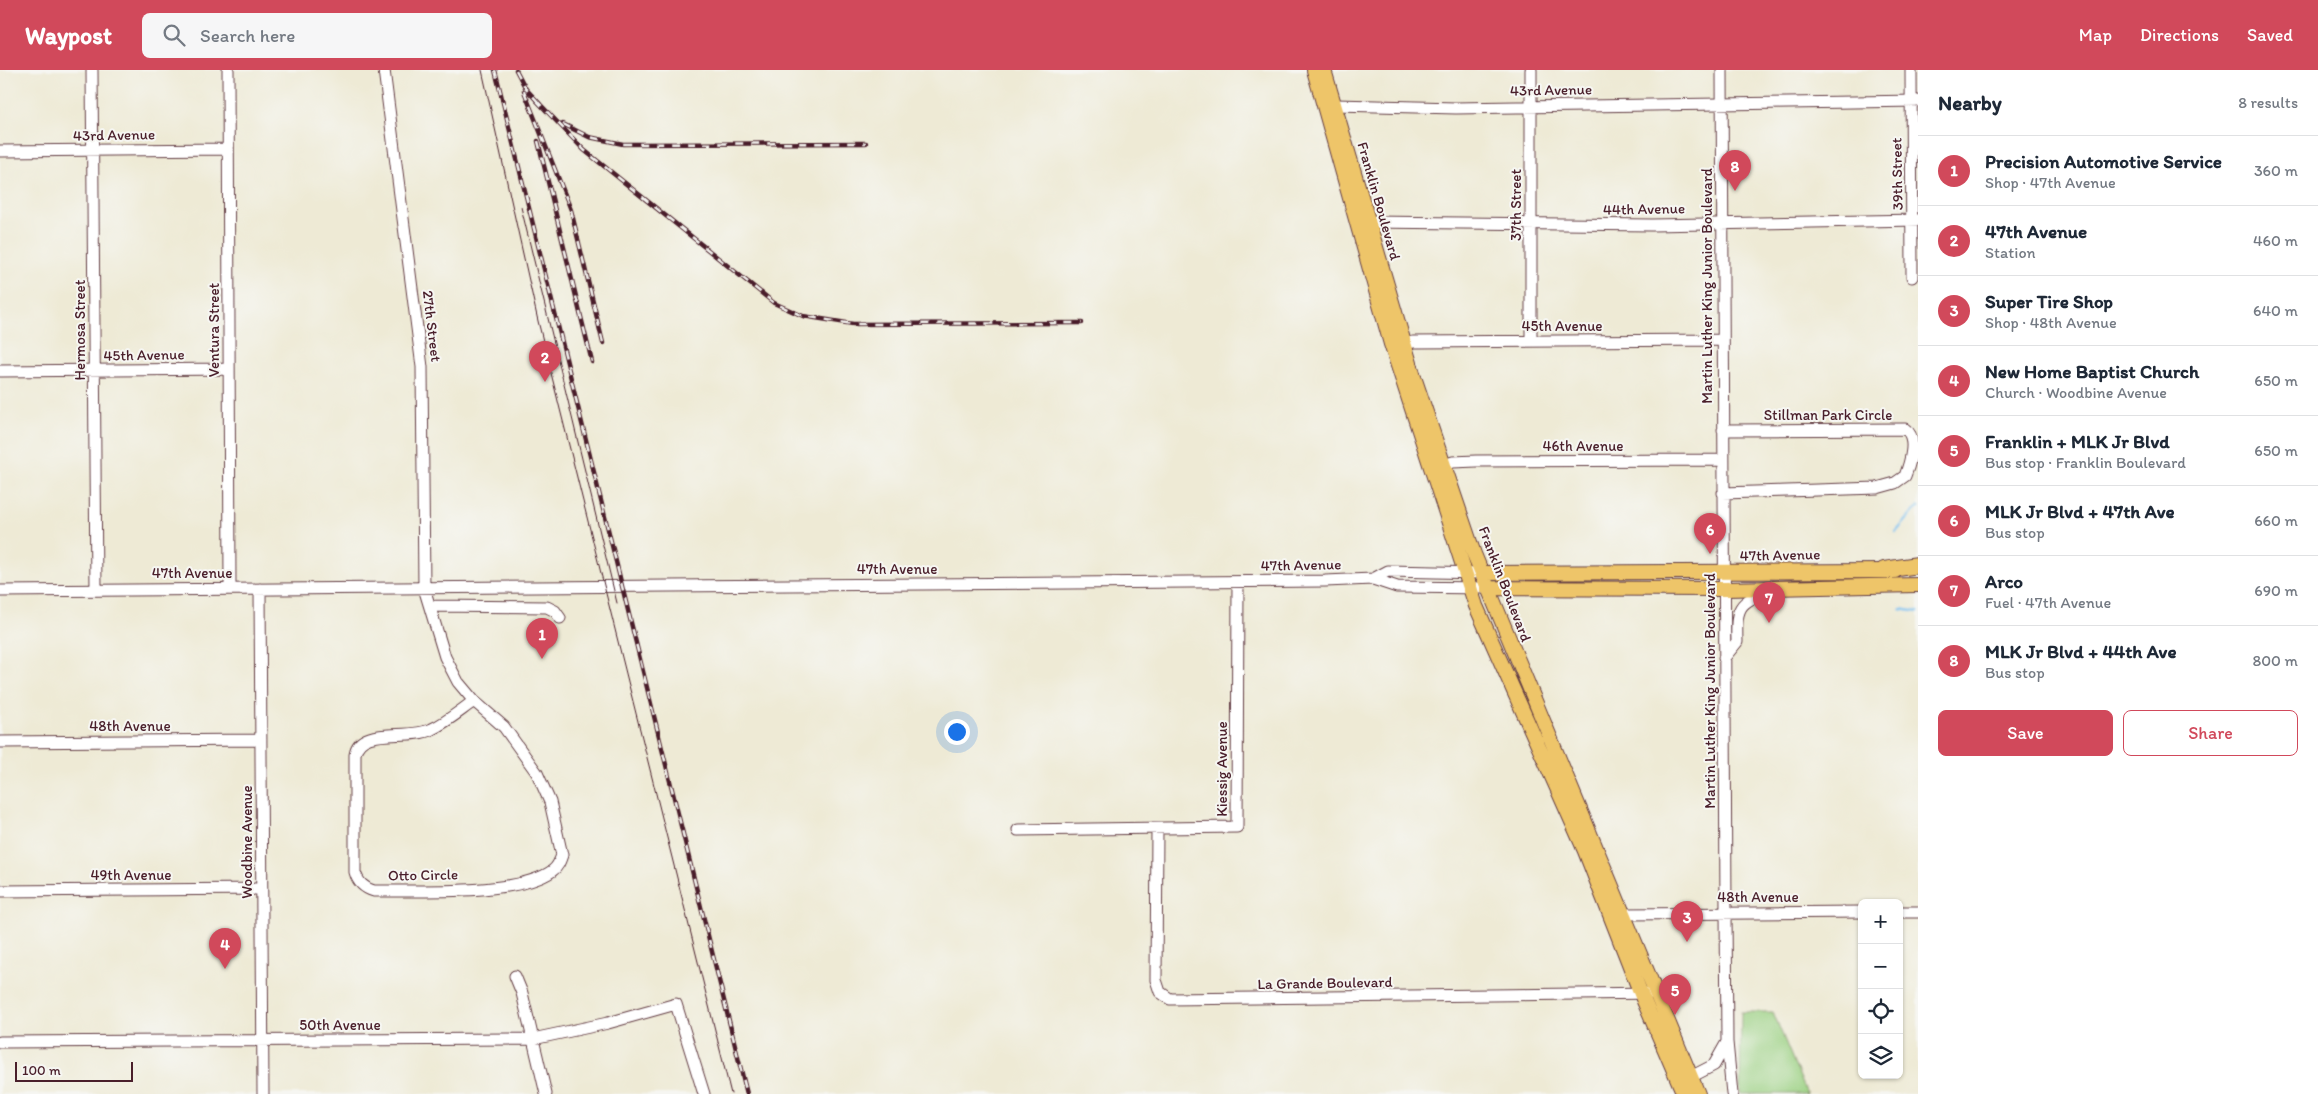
<!DOCTYPE html>
<meta charset="utf-8">
<style>
:root{--surface:#fff;--page:#f6f6f7;--text:#1f2937;--muted:#747a83;--line:#e0e1e3;--accent:#d1495b}
body{margin:0;font-family:Itim,sans-serif;background:var(--page);color:var(--text)}
.controls{position:absolute;right:15px;bottom:15px;display:grid;overflow:hidden;border-radius:8px;box-shadow:0 1px 4px #0004}
.controls button{width:45px;height:45px;display:grid;place-items:center;padding:0;border:0;border-bottom:1px solid var(--line);background:var(--surface);color:var(--text);font:25px sans-serif}
.scale{position:absolute;left:15px;bottom:12px;width:118px;box-sizing:border-box;padding-left:5px;border:2px solid #4a1f2b;border-top:0;font-size:14px;line-height:18px;white-space:nowrap;color:#4a1f2b;-webkit-text-stroke:4px #f6f6f2;paint-order:stroke}
.you{position:absolute;left:956px;top:661px;width:18px;height:18px;margin:-12px;border:4px solid #fff;border-radius:50%;background:#1a73e8;box-shadow:0 0 0 8px #1a73e833}
.badge{display:grid;place-items:center;width:32px;height:32px;border-radius:50%;background:var(--accent);color:#fff;font-size:16px;font-weight:700}
.pin{position:absolute;translate:-50% -41px;filter:drop-shadow(0 1px 2px #0008)}
.pin::after{content:'';position:absolute;top:26px;width:18px;height:15px;background:inherit;clip-path:polygon(0 0,100% 0,50% 100%)}
.list{margin:0;padding:0;list-style:none}
h2{display:flex;justify-content:space-between;align-items:center;height:65px;margin:0;padding:0 20px;font-size:21px}
h2 small{font-size:16px;font-weight:400;color:var(--muted)}
.list li{display:grid;grid-template-columns:32px 1fr auto;gap:15px;align-items:center;box-sizing:border-box;height:70px;padding:0 20px;border-top:1px solid var(--line)}
.list b{display:block;font-size:19px;white-space:nowrap}
.list p{margin:0;font-size:16px;white-space:nowrap;color:var(--muted)}
.list em{font-size:16px;font-style:normal;color:var(--muted)}
.actions{display:flex;gap:10px;padding:15px 20px}
.actions a{flex:1;padding:11px 0;border:1px solid var(--accent);border-radius:8px;text-align:center;font-size:18px;color:var(--accent)}
.actions .main{background:var(--accent);color:#fff}
.icon{flex:none;width:28px;height:28px;fill:none;stroke:currentColor;stroke-width:2;stroke-linecap:round;stroke-linejoin:round}
.map{position:relative;flex:none;width:1918px;height:1024px;overflow:hidden}
header{display:flex;align-items:center;gap:30px;box-sizing:border-box;height:70px;padding:0 25px;background:var(--accent);color:#fff}
header strong{font-size:24px}
nav{display:flex;gap:28px;margin-inline-start:auto;font-size:18px}
.search{width:350px;height:45px;background:var(--page);display:flex;align-items:center;gap:12px;box-sizing:border-box;padding:0 18px;border-radius:8px;color:var(--muted);font-size:19px}
main{display:flex}
aside{flex:1;background:var(--surface)}
.map>svg:first-child{display:block}
.green{fill:#9ad081;stroke:#727856}
.lines{fill:none;stroke-linecap:round;stroke-linejoin:round}
.stream{stroke:#78c0f0;stroke-width:2.5}
.minor-casing{stroke:#633d44;stroke-width:13}
.major-casing{stroke:#633d44;stroke-width:16}
.highway-casing{stroke:#633d44;stroke-width:18}
.minor{stroke:#fff;stroke-width:11}
.major{stroke:#eec569;stroke-width:14}
.highway{stroke:#eec569;stroke-width:16}
.tram{stroke:#4a1f2b;stroke-width:1}
.rail-casing{stroke:#4a1f2b;stroke-width:4.5}
.rail{stroke:#f6f6f2;stroke-width:2.5;stroke-dasharray:8;stroke-linecap:butt}
.labels{text-anchor:middle;dominant-baseline:central;stroke-width:4;stroke-linejoin:round;paint-order:stroke}
.street-label{font-size:15px;fill:#4a1f2b;stroke:#f6f6f2}
</style>
<header>
<strong>Waypost</strong>
<div class="search"><svg class="icon" aria-label="search" viewBox="0 0 24 24"><circle cx="10" cy="10" r="6"/><path d="M15 15l6 6"/></svg>Search here</div>
<nav><a>Map</a><a>Directions</a><a>Saved</a></nav>
</header>
<main>
<div class="map">
<svg width="1918" height="1024" viewBox="0 0 1918 1024">
<rect width="100%" height="100%" fill="#f6f6f2"/>
<filter id="ink" filterUnits="userSpaceOnUse"><feTurbulence type="fractalNoise" baseFrequency=".02" numOctaves="2"/><feDisplacementMap in="SourceGraphic" scale="10" xChannelSelector="R" yChannelSelector="G"/><feConvolveMatrix kernelMatrix="1 2 1 2 8 2 1 2 1" color-interpolation-filters="sRGB"/></filter>
<filter id="wash" filterUnits="userSpaceOnUse"><feTurbulence type="fractalNoise" baseFrequency=".0096" numOctaves="4" result="noise"/><feDisplacementMap in="SourceGraphic" scale="20" xChannelSelector="R" yChannelSelector="G"/><feGaussianBlur stdDeviation="1.12" result="paint"/><feColorMatrix in="noise" values="0 0 0 0 0 0 0 0 0 0 0 0 0 0 0 0 0 1.4 0 .05"/><feComposite in="paint" operator="in"/></filter>
<g filter="url(#wash)">
<rect width="100%" height="100%" fill="#eeead5"/>
<path class="green" d="M1741,942h32l34,82h-67z"/>
<g class="lines">
<path class="stream" d="M1896,462l22,-25
M1901,539l17,3"/>
</g>
</g>
<g filter="url(#ink)">
<g class="lines">
<g class="minor-casing">
<path id="minor" d="M92,0l4,520
M228,0l2,519
M384,0l38,297 2,221 21,69 13,25 16,19 30,26 33,46 13,29 12,53c-2,6 -4,12 -10,16 -35,25 -133,19 -178,20 -10,-3 -16,-8 -19,-19v-118c4,-29 54,-13 77,-25 15,-7 29,-19 42,-28
M1722,0l4,842 1,130 5,52
M1911,0l1,207
M1336,35l120,3 462,-7
M0,81l228,-2
M1370,152l282,3 266,-5
M1531,271v-271
M1403,274l10,-2 309,-2
M0,301l229,-2
M1723,360l182,-1c13,8 5,34 0,47l-10,7 -18,5 -154,5
M1444,395l9,-3 23,-1 247,-1
M1373,509l15,-8 94,2
M260,519l3,505
M0,521l1325,-10 48,-2 24,8 90,1
M430,536l117,1 8,4 5,7
M1724,588l13,-16c-1,-33 0,-41 33,-50
M0,672l261,-2
M1157,759l-1,151 4,12 10,7 487,-6
M1018,760l219,-3 1,-245
M0,821l262,-2
M1899,842h19
M1625,844l237,-2
M515,906l7,17 24,101
M0,972l533,-3 75,-16 68,-19 28,90
M1683,1011l31,-16 13,-23"/>
</g>
<g class="major-casing">
<path id="major" d="M1314,0l77,274 85,262 109,245 56,143 43,100
M1324,0l90,307 60,177 224,540
M1482,503l413,-2
M1487,518l238,1 193,-4"/>
</g>
<g class="highway-casing">
<path id="highway" d="M1884,500l34,-5"/>
</g>
<use href="#minor" class="minor"/>
<use href="#major" class="major"/>
<use href="#highway" class="highway"/>
<path class="tram" d="M482,0l56,251 193,773
M521,137l96,396"/>
<g class="rail-casing">
<path id="rail" d="M495,0l252,1024
M516,0l10,19 14,15
M524,21l47,119 32,133
M536,30l48,50 190,153 29,13 50,8 229,-1
M563,54l26,13 34,7 243,-1
M538,71l54,221"/>
</g>
<use href="#rail" class="rail"/>
</g>
</g>
<g class="labels">
<g class="street-label">
<text transform="translate(1551 20) rotate(-1)">43rd Avenue</text>
<text transform="translate(114 65) rotate(-1)">43rd Avenue</text>
<text transform="translate(1897 104) rotate(-91)">39th Street</text>
<text transform="translate(1379 131) rotate(74)">Franklin Boulevard</text>
<text transform="translate(1516 135) rotate(-90)">37th Street</text>
<text transform="translate(1644 139) rotate(-1)">44th Avenue</text>
<text transform="translate(1707 216) rotate(-90)">Martin Luther King Junior Boulevard</text>
<text transform="translate(432 256) rotate(83)">27th Street</text>
<text x="1562" y="256">45th Avenue</text>
<text transform="translate(80 260) rotate(-90)">Hermosa Street</text>
<text transform="translate(214 260) rotate(-90)">Ventura Street</text>
<text transform="translate(144 285) rotate(-1)">45th Avenue</text>
<text x="1828" y="345">Stillman Park Circle</text>
<text x="1583" y="376">46th Avenue</text>
<text transform="translate(1780 485) rotate(-1)">47th Avenue</text>
<text transform="translate(1301 495) rotate(-1)">47th Avenue</text>
<text x="897" y="499">47th Avenue</text>
<text x="192" y="503">47th Avenue</text>
<text transform="translate(1505 514) rotate(69)">Franklin Boulevard</text>
<text transform="translate(1710 621) rotate(-90)">Martin Luther King Junior Boulevard</text>
<text x="130" y="656">48th Avenue</text>
<text transform="translate(1222 699) rotate(-90)">Kiessig Avenue</text>
<text transform="translate(247 772) rotate(-90)">Woodbine Avenue</text>
<text x="131" y="805">49th Avenue</text>
<text transform="translate(423 805) rotate(-1)">Otto Circle</text>
<text x="1758" y="827">48th Avenue</text>
<text transform="translate(1325 913) rotate(-1)">La Grande Boulevard</text>
<text x="340" y="955">50th Avenue</text>
</g>
</g>
</svg>
<div class="controls">
<button>+</button>
<button>−</button>
<button><svg class="icon" aria-label="locate" viewBox="0 0 24 24"><circle cx="12" cy="12" r="6"/><path d="M12 2v4M12 18v4M2 12h4M18 12h4"/></svg></button>
<button><svg class="icon" aria-label="layers" viewBox="0 0 24 24"><path d="M12 4l9 5-9 5-9-5zM3 14l9 5 9-5"/></svg></button>
</div>
<div class="scale">100 m</div>
<div class="you"></div>
<div class="pin badge" style="left:542px;top:589px">1</div>
<div class="pin badge" style="left:545px;top:312px">2</div>
<div class="pin badge" style="left:1687px;top:872px">3</div>
<div class="pin badge" style="left:225px;top:899px">4</div>
<div class="pin badge" style="left:1675px;top:945px">5</div>
<div class="pin badge" style="left:1710px;top:484px">6</div>
<div class="pin badge" style="left:1769px;top:553px">7</div>
<div class="pin badge" style="left:1735px;top:121px">8</div>
</div>
<aside>
<h2>Nearby<small>8 results</small></h2>
<ul class="list">
<li><span class="badge">1</span><div><b>Precision Automotive Service</b><p>Shop · 47th Avenue</p></div><em>360 m</em></li>
<li><span class="badge">2</span><div><b>47th Avenue</b><p>Station</p></div><em>460 m</em></li>
<li><span class="badge">3</span><div><b>Super Tire Shop</b><p>Shop · 48th Avenue</p></div><em>640 m</em></li>
<li><span class="badge">4</span><div><b>New Home Baptist Church</b><p>Church · Woodbine Avenue</p></div><em>650 m</em></li>
<li><span class="badge">5</span><div><b>Franklin + MLK Jr Blvd</b><p>Bus stop · Franklin Boulevard</p></div><em>650 m</em></li>
<li><span class="badge">6</span><div><b>MLK Jr Blvd + 47th Ave</b><p>Bus stop</p></div><em>660 m</em></li>
<li><span class="badge">7</span><div><b>Arco</b><p>Fuel · 47th Avenue</p></div><em>690 m</em></li>
<li><span class="badge">8</span><div><b>MLK Jr Blvd + 44th Ave</b><p>Bus stop</p></div><em>800 m</em></li>
</ul>
<div class="actions"><a class="main">Save</a><a>Share</a></div>
</aside>
</main>
